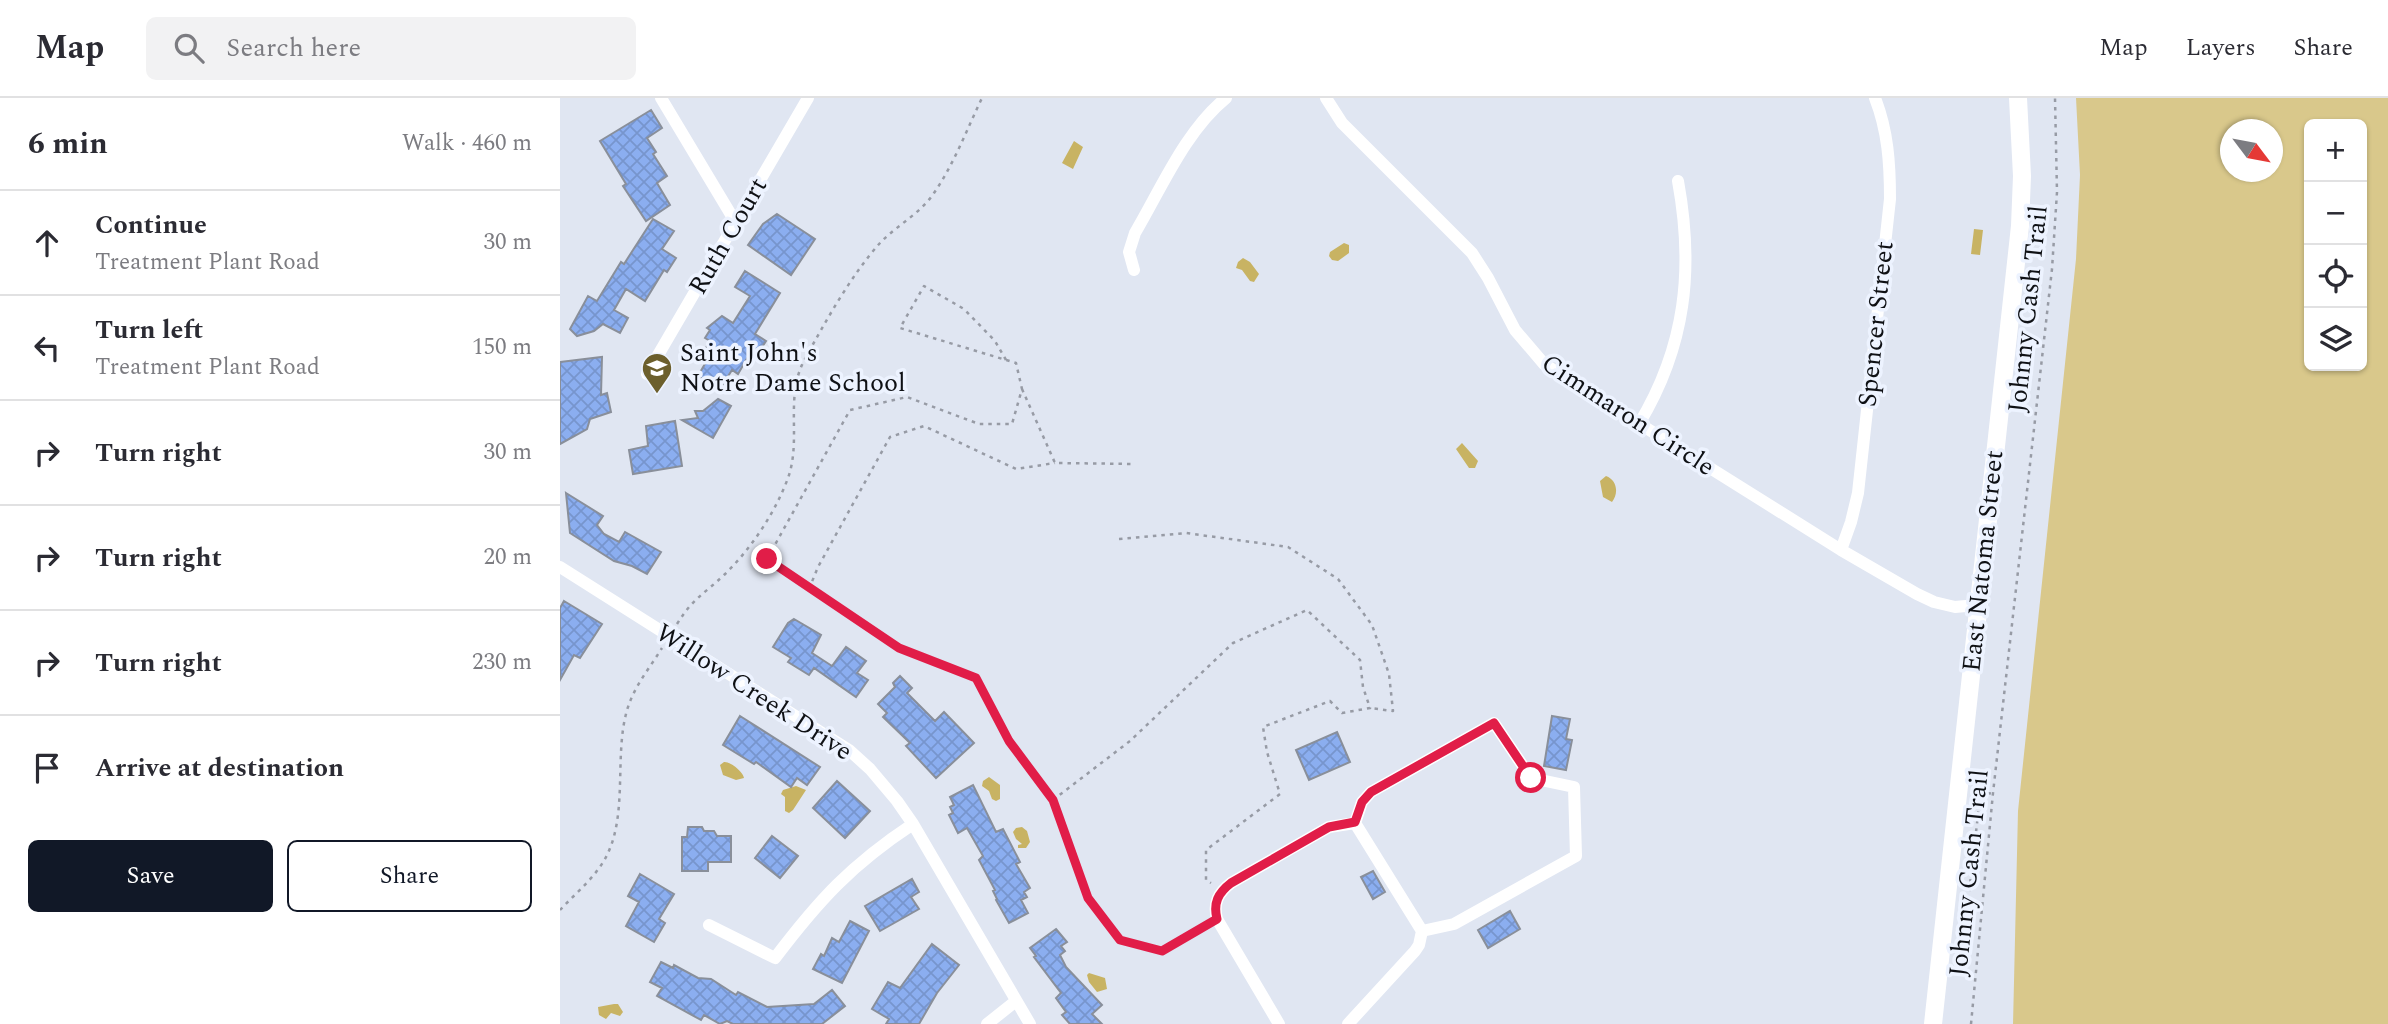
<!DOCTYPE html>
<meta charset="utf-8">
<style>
:root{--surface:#fff;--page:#f2f2f3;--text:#2b2b33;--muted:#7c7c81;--line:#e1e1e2;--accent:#111827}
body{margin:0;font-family:Spectral,serif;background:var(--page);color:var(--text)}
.controls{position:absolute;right:21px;top:21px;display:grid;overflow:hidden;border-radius:10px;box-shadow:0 2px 5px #0004}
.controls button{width:63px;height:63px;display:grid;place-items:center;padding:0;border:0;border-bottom:2px solid var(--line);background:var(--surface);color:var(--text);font:35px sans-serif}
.compass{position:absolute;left:1660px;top:21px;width:63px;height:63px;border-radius:50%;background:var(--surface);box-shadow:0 2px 5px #0004;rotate:122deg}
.stop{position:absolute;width:21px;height:21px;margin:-16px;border:5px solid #e11d48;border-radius:50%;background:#fff}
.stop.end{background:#e11d48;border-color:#fff;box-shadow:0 2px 7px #0008}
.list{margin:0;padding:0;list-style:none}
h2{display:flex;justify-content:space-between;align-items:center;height:91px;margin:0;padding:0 28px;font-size:30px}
h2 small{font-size:23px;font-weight:400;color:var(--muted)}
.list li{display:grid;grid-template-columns:46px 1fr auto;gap:21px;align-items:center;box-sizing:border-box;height:105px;padding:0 28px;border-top:2px solid var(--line)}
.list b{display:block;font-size:26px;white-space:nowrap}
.list p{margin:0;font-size:23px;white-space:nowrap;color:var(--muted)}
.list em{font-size:23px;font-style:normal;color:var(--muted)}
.actions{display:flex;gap:14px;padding:21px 28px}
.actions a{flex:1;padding:16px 0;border:2px solid var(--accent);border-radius:10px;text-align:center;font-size:24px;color:var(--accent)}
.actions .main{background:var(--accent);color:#fff}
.icon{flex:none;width:38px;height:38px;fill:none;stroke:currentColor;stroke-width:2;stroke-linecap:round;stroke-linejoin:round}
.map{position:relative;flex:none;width:1828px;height:926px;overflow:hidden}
header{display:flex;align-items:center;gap:42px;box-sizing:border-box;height:98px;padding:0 35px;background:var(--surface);border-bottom:2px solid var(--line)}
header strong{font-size:33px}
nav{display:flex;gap:38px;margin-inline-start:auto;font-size:24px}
.search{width:490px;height:63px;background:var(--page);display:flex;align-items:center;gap:18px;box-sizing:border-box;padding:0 24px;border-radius:10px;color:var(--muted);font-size:26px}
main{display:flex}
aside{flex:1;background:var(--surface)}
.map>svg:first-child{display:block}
.grass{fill:#d9c88b;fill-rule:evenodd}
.water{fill:#c8b363}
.building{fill:url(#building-cross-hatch);stroke:#898f9a;stroke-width:2}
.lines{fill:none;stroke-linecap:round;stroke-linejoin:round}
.path{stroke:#979ba5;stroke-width:2.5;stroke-dasharray:3.5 5;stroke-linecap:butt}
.minor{stroke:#fff;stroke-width:12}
.secondary{stroke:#fff;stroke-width:18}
.route{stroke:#e11d48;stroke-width:9}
.labels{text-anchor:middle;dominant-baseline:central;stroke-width:7;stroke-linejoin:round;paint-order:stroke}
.street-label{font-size:26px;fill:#0f1115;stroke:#edf3ff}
.poi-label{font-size:26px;fill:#0f1115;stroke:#edf3ff;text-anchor:start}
</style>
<header>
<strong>Map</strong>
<div class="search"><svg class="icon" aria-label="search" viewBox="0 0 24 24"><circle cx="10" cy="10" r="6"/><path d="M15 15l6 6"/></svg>Search here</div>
<nav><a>Map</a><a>Layers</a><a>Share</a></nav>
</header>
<main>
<aside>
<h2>6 min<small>Walk · 460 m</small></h2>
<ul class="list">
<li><svg class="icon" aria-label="ahead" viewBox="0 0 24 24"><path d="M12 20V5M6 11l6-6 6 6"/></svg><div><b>Continue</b><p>Treatment Plant Road</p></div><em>30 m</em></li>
<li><svg class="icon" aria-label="left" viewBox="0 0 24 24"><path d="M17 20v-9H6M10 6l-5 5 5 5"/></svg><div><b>Turn left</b><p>Treatment Plant Road</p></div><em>150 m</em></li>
<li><svg class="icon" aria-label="right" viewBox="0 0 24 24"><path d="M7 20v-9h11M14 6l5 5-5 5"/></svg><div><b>Turn right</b></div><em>30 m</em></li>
<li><svg class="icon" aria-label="right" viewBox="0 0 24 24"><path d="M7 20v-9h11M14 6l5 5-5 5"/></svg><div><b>Turn right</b></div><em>20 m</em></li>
<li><svg class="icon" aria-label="right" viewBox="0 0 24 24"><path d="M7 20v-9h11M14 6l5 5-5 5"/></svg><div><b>Turn right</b></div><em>230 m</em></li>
<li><svg class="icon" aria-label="arrive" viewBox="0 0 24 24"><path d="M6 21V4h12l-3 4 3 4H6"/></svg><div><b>Arrive at destination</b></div></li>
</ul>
<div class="actions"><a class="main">Save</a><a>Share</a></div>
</aside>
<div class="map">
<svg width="1828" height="926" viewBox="0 0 1828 926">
<defs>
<pattern id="building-cross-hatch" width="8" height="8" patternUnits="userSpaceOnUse" patternTransform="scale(1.75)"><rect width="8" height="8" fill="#8baef0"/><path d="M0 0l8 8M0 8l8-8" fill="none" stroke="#7795cd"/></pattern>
</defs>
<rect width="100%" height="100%" fill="#e0e6f2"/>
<path class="grass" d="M1516,0h312v926h-375l5,-213 58,-552 4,-84zM1802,26v242h-53v-242zM1671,32h42v42h-42z"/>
<path class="water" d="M514,43l9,6 -10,22 -11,-6z
M1414,131l9,1 -3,25 -9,-1z
M784,145l5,2v8l-11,8 -6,-1 -3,-4 1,-4z
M683,160l7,4 9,12 -5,8 -4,-1 -8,-11 -6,-2 2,-6z
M902,345l16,18 -3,7h-6l-13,-19z
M1046,378c11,4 13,17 6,26l-9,-5 -3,-16z
M164,664c5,-1 19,9 20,16l-8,2 -13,-5 -3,-10z
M429,679l11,8v14l-4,2 -4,-2 -3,-8 -7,-5 1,-5z
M236,688l10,4 -13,20 -4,3 -4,-2v-14l-4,-3 2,-4z
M462,729l5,4 3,11 -4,6h-8v-3l4,-1 -6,-5 -3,-7 3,-4z
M529,875l16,5 2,11 -10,3 -8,-10 -2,-7z
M54,906h4l5,8 -3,4 -9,-3 -5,6 -7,-4 -1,-8z"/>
<path class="building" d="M91,12l11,18 -15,10 9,14 -3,2 14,22 -10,7 13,22 -24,16 -23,-35 3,-2 -26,-43z
M217,116l38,25 -24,36 -43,-30 15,-21z
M93,121l21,12 -12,18 14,9 -9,14 -3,-2 -19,31 -19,-12 -12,21 14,8 -8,15 -17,-9 -9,7 -17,5 -7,-7 18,-33 9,5 24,-39 3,2z
M185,173l35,22 -25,41 11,7 -11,17 -6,-3 -11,19 -6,-4 -12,19 -22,-13 8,-14 -6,-4 10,-17 -5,-3 5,-8 -3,-2 15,-12 11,7 17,-27 -15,-9z
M42,259l-1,38 6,-2 4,19 -21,7 -3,10 -27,15v-82z
M158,301l13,7 -18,32 -31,-18 16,-2 -3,-7h8z
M115,323l7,45 -49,8 -4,-24 19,-4 -2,-20z
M6,395l37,23 -6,9 7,9 15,8 6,-10 36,20 -14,22 -15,-8 -18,-5 -44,-28z
M4,503l38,23 -22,34 -6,-3 -14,25v-72z
M234,521l27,16 -9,18 20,13 14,-19 20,14 -9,12 11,7 -12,17 -42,-29 -5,7 -21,-13 3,-4 -18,-11 15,-24z
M340,578l12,12 -5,5 28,28 9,-9 30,31 -38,35 -30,-32 4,-3 -27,-26 4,-4 -9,-9 17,-17 -2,-4z
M180,618l80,51 -13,18 -10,-7 -6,9 -35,-25 -2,2 -31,-19z
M992,618l18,3 -4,20 6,1 -6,30 -22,-4z
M777,634l13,30 -41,18 -13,-30z
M277,683l33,30 -25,27 -32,-30z
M413,687l23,47 7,-3 17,33 -4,2 14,24 -6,4 3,5 -6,3 7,13 -19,10 -13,-23 1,-1 -4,-8 2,-1 -16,-30 4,-4 -16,-28 -9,5 -9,-18 4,-2 -3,-6 4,-2 -4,-8z
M128,729h14l2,4h10l3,5h14v26h-23v9h-26v-34h5z
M212,738l26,20 -18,22 -25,-20z
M813,773l12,21 -12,7 -12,-22z
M80,776l34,20 -15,25 6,4 -11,19 -28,-16 13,-24 -11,-6z
M352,781l7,13 -8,5 8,12 -39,22 -15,-25z
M950,813l10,18 -32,19 -10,-18z
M290,823l19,10 -27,52 -29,-14 8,-15 3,2 8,-18 7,4z
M496,831l11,13 -6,4 4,5 -5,4 6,12 36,38 -10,9 10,10h-32l-8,-9 4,-3 -10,-14 5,-5 -27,-36 2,-1 -6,-8z
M372,846l27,21 -22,28 -18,31h-33l3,-5 -17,-10 16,-27 12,6z
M101,864l12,6 1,-3 24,13 13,1 25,16 2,-3 29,15 47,-3 18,-14 13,16 -23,18h-89l-6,-3 -7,3 -16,-9 -3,5 -44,-24 5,-8 -12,-6z"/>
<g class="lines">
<path class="path" d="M446,262l-11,-19 -31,-32 -40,-23 -24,42 116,35 6,26 -10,35h-33l-72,-27 -57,13 -83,149 132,89 77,30 33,63 44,59 35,98 32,42 42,11 43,-25
M462,291l33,74 80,1
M559,441l67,-6 102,14 50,32 34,46 17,49 4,37 -23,-3
M249,491l9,-22 72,-130 34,-11 92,43 39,-6
M117,526c16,-26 26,-29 47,-49 27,-26 51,-62 64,-97 14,-39 -4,-82 17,-119 20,-37 47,-85 75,-116 17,-18 40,-29 54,-50 20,-29 33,-64 48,-95
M493,702l77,-59 103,-98 74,-33 53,50 3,27 7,21 -28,5 -12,-12 -67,26 4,25 13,42 -74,56v30l5,3
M0,812c17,-18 38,-35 48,-57 19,-41 7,-96 18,-139 6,-25 23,-45 36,-66
M1400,843l6,-22 13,-113 5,-12 8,-1
M1411,926l22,-231 59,-524 5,-77 -2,-94"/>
<path class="minor" d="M101,0l75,125
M766,0l16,25 130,130 16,25 27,52 29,34 297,186 76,44 17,8 21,5 22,-2
M574,172l-5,-18 6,-19c26,-44 51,-103 91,-135
M87,276l161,-276
M1079,326c47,-78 55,-155 39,-243
M1281,452l10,-28 7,-29 32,-294c0,-35 -2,-68 -15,-101
M0,469l289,183 21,19 27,32 16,23 117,200
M149,827l66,33c44,-58 76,-93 138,-134
M427,926l29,-23
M719,926l-62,-105c-4,-16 1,-26 14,-36l98,-56 26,-4
M788,926l67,-73 4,-6 3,-14 -67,-108 7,-21 9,-10 123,-69 37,55 43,9 2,69 -122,68 -32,7"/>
<path class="secondary" d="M1373,926l87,-798 2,-50 -4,-78"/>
</g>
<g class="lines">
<path class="route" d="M207,461l132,89 77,30 33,63 44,59 35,98 32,42 42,11 55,-32c-4,-16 1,-26 14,-36l98,-56 26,-5 7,-20 9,-10 123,-69 37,55"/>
</g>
<defs>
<g id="school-pin" transform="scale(1.575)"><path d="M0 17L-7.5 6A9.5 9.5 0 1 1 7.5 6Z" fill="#6c5f2c" stroke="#edf3ff"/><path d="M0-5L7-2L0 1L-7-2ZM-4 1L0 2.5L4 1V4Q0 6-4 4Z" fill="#fff"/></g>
</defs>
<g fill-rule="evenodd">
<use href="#school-pin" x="97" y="270"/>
</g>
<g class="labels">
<g class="street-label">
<text transform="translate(168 138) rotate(-60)">Ruth Court</text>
<text transform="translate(1468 211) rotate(-84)">Johnny Cash Trail</text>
<text transform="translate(1316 226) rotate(-84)">Spencer Street</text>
<text transform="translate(1068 317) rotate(33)">Cimmaron Circle</text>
<text transform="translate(1423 463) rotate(-84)">East Natoma Street</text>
<text transform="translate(194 594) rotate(33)">Willow Creek Drive</text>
<text transform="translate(1409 775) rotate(-84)">Johnny Cash Trail</text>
</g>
<g class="poi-label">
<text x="120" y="255">Saint John's<tspan x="120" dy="30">Notre Dame School</tspan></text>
</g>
</g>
</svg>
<div class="controls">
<button>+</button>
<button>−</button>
<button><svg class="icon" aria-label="locate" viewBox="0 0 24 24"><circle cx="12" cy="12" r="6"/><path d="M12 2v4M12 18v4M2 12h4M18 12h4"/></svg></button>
<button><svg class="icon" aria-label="layers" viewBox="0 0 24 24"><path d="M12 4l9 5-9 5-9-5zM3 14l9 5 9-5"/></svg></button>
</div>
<svg class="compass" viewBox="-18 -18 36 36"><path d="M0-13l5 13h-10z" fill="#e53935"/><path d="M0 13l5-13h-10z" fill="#7c7c81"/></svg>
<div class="stop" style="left:971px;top:680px"></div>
<div class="stop end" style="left:207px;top:461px"></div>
</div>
</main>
